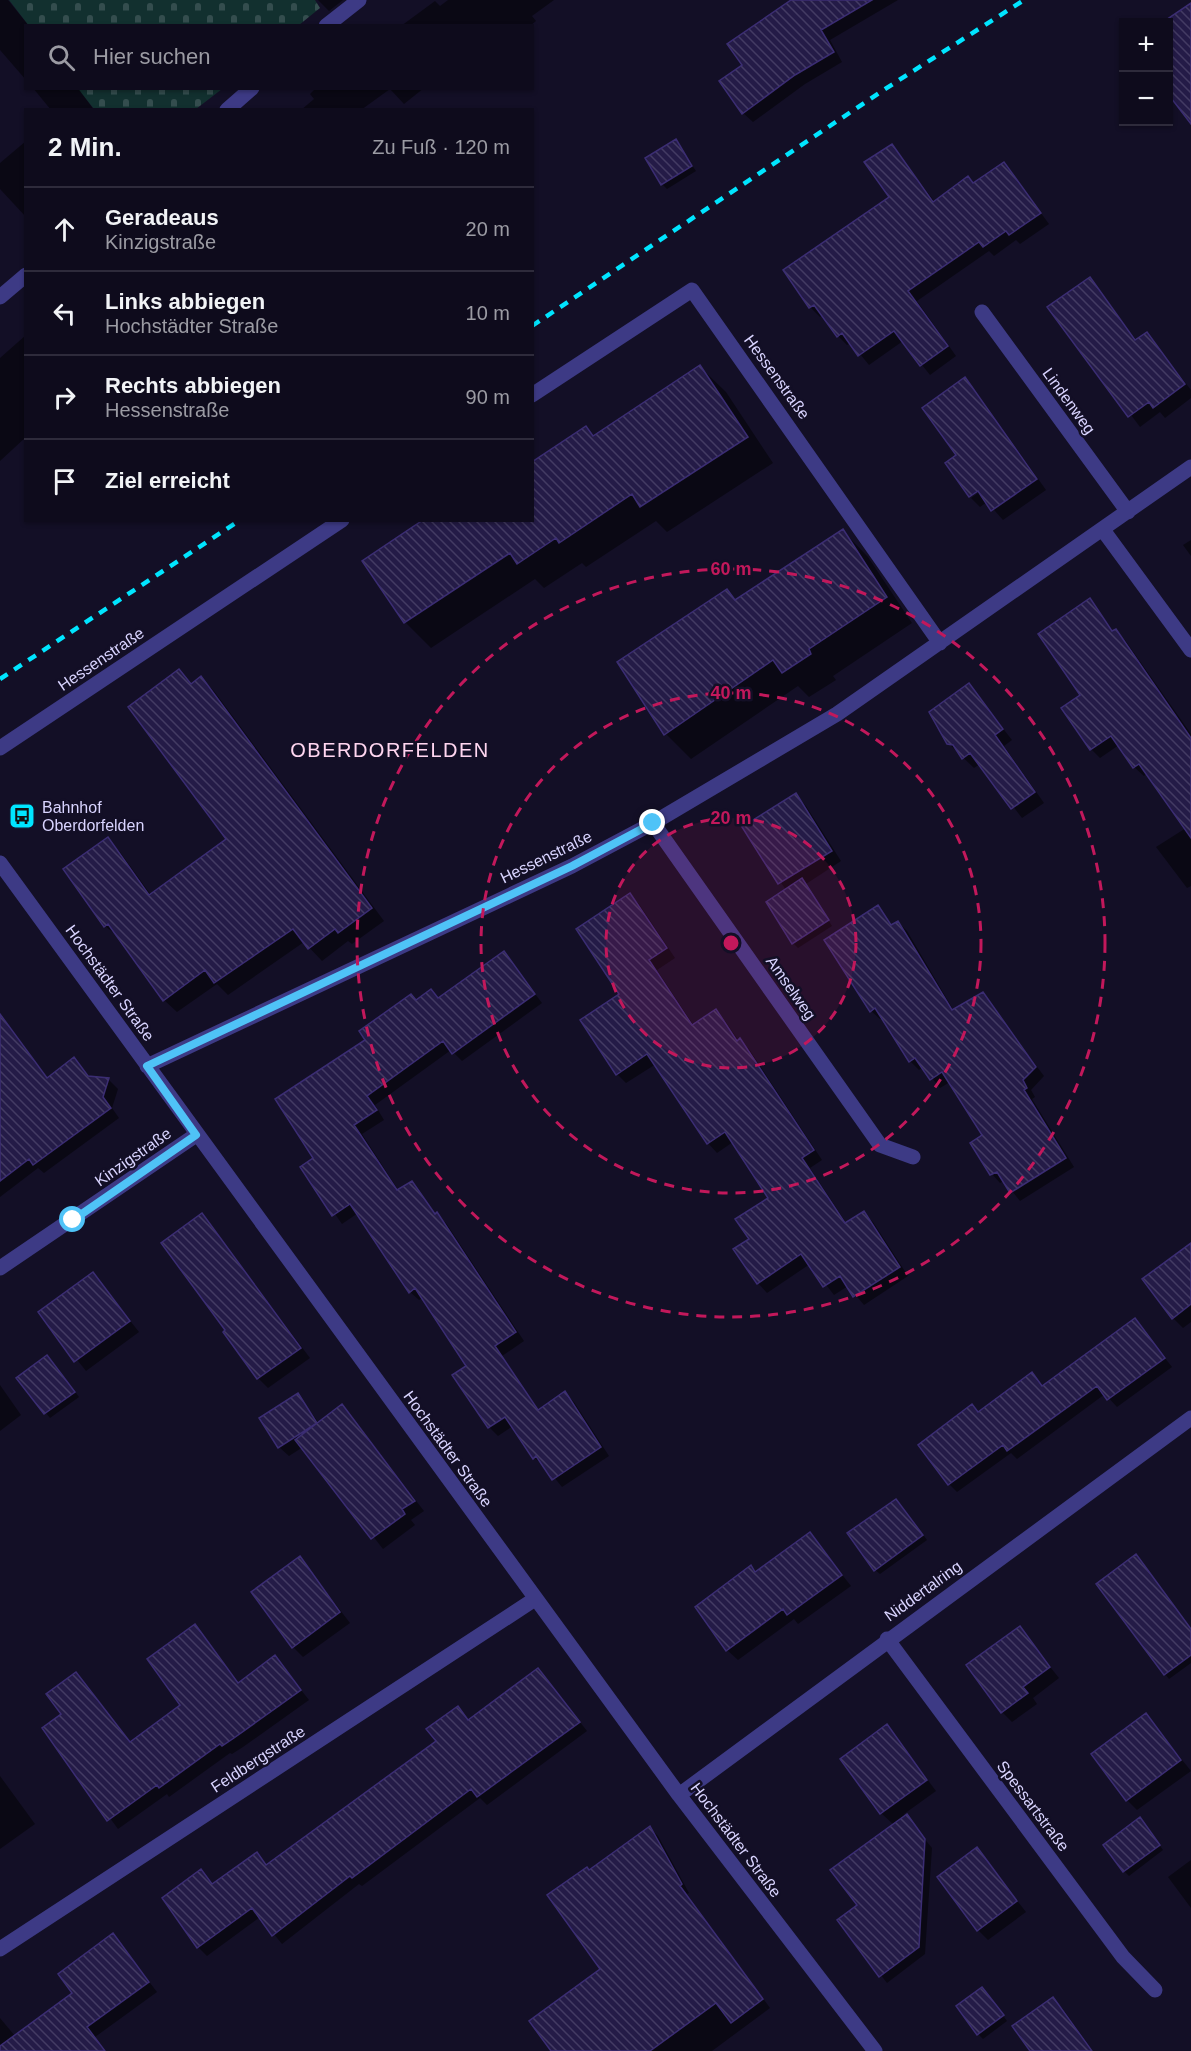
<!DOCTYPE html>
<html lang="de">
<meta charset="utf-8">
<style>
:root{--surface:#0e0b1c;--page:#1c1929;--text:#f1f3f6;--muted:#9b9ba3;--line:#2e2b3b}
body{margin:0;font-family:Arial,sans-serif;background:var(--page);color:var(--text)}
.controls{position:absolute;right:18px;top:18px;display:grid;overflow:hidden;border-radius:0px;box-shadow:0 2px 4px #0004}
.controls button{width:54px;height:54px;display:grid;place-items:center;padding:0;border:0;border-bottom:2px solid var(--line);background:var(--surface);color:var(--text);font:30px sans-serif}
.stop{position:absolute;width:18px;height:18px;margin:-14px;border:4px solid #4fc3f7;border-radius:50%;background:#fff}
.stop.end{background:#4fc3f7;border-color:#fff;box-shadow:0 2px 6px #0008}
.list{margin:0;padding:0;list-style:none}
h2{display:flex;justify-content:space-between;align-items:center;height:78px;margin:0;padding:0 24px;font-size:26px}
h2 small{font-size:20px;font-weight:400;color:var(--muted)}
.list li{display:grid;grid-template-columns:39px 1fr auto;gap:18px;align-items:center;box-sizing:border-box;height:84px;padding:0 24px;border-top:2px solid var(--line)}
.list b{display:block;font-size:22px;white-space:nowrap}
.list p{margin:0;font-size:20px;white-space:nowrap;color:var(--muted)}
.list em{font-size:20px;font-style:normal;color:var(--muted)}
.icon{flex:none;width:33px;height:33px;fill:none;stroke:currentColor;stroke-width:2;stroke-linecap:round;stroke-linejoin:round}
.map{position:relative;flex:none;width:1191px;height:2051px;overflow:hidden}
.search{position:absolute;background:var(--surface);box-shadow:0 2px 4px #0004;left:24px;top:24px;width:510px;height:66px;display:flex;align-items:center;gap:15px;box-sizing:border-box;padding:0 21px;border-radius:0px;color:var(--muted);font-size:22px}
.panel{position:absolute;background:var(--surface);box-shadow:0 2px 4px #0004;left:24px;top:108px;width:510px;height:414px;border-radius:0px}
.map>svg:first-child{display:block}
.cemetery{fill:url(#cemetery-stones)}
.shadow{fill:#0007}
.building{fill:url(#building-back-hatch);stroke:#3b2d73;stroke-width:1.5}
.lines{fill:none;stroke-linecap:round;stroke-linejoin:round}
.minor{stroke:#3d3a85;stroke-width:15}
.rail{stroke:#00e5ff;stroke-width:4.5;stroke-dasharray:9 8;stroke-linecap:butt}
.route{stroke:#4fc3f7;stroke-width:8}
.ring{fill:none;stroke:#c2185b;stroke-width:3;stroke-dasharray:10 8}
.labels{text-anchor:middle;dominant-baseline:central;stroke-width:5;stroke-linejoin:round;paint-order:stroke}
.street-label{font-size:16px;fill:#d9d4ff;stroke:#130f26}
.poi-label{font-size:16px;fill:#d9d4ff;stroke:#130f26;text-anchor:start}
.quarter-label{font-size:20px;letter-spacing:1.5px;fill:#ffd6f0;stroke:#130f26}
.centre{fill:#c2185b;stroke:#130f26;stroke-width:3}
.ring-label{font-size:18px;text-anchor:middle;font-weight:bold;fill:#c2185b;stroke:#130f26;stroke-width:5;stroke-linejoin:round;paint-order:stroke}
</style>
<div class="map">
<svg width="1191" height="2051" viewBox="0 0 1191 2051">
<defs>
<pattern id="cemetery-stones" width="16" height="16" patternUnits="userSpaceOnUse" patternTransform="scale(1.5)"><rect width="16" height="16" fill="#12302f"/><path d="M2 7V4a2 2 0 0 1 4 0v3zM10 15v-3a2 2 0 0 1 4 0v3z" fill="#344d4e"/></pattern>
<pattern id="building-back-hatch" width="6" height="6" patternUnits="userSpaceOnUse" patternTransform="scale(1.5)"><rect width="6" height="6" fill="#241b47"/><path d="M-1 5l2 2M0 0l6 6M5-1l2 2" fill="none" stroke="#433b63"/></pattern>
</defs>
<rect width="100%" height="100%" fill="#130f26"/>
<path class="cemetery" d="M9,0h306l5,8 -21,17 -270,1z
M78,89h144l-26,20h-102z"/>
<path class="shadow" d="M0,0h8l21,26h-3v54l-26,-30z
M318,0h25l-14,11z
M448,0h106l-22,16 4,5 -6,5h-129l34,-25 5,5z
M794,0h104l-68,40 12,22 -37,22 -52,38 -10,-9 1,-47z
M33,88h45l16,22h-43z
M316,88h108l-20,16 -14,-15 -29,21h-60l13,-11 -4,-5z
M26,141v76l-26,-28v-26z
M675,141l21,30 -29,18 -5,-5z
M892,146l43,56 39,-18 30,-21 45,61 -29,20 -4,-4 -22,16 -5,-5 -72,50 39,55 -26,19 -27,-34 -34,24 -18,-22 -4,2 -9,-9 -15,-21 -3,2 -10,-10 81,-109z
M1090,279l47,62 10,-7 44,56v8l-26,20 -5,-6 -20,15 -90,-120z
M26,335v102l-26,24v-103z
M700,367l26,25 47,71 -106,69 -11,-11 -70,46 -4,-4 -38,25 -9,-9 -104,69 -26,-26 -41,-61 168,-41 54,-92 8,9z
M965,379l10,11 71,100 -43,30 -16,-18 -7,5 -9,-9 14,-10z
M843,531l25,26 44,66 -79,53 3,4 -27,17 -11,-11 -107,73 -25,-25 61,-143 10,10z
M1191,540v16l-8,-11z
M1090,600l24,32 11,8 66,94v152l-4,2 -31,-41 30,-19 -39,-55 -3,3 -10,-9 -15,-22 -19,13 -9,-9 -9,-54z
M179,671l14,14 8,-7 13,13 170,230 -32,23 -4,-3 -26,20 -18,-19 -76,53 -11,-11 -40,28 -13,-12 -45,-63 -14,-11 2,-87 13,13 31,43 78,-55z
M969,685l43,55 -8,6 40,57 -22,15 -42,-54 -6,4 -26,-25z
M796,795l10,11 35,55 -35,23 26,42 -34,22 -5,-5 -7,-53 -42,-62z
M630,895l9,9 36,54 -18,12 37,56 22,-15 9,10 14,20 10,8 73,111 -12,8 37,56 17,-11 9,9 35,54 -44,29 -16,-19 -14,9 -24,-31 -43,29 -9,-10 -7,-44 19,-41 -37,-56 -16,11 -9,-10 -52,-79 -30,19 -9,-9z
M877,907l16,19 5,-4 9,9 47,80 28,-17 62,82 -13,14 4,7 -3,2 42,68 -54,34 -16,-20 -4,2 -8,-9 -8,-38 -34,-54 -10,6 -17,-21 -4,3 -9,-9 -28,-43 -2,1 -9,-8z
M504,953l38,50 -80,58 -11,-11 -76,55 9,15 -22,14 37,57 13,-8 24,32 10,8 78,118 -22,15 37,55 26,-18 9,9 35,54 -47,31 -18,-22 -10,-7 -21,-32 -15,10 -9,-9 -21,-61 -45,-68 -4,2 -9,-8 -52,-79 -16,11 -40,-57 13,-8 53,-118 63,-50 8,8z
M0,1013l48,66 26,-20 16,19 19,2 9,9 -6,19 7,10 -75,55 -6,-5 -38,29z
M202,1215l108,143 -42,30 -10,-10 -30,-48z
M1191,1245v77l-8,6 -10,-10z
M93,1274l46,58 -53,39 -46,-58z
M1135,1320l37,47 -55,40 -12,-13 -88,65 -6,-6 -54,39 -8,-8 23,-78 7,7 53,-39 11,13z
M52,1361l27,36 -29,21 -32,-40z
M0,1385l21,30 -21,16z
M298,1395l21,28 23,-17 82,105 -13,9 4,5 -32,24 -80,-102 -14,9 -10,-9z
M901,1505l26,35 -47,34 -5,-4z
M810,1534l41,52 -53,38 -4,-5 -56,41 -11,-10 24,-83 6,6z
M300,1558l50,65 -47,34 -10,-10z
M195,1626l45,58 35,-27 34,43 -66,47 -11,7 -2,-1 -61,44 -2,-3 -49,35 -74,-101 19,-14 13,-40 55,69 51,-38z
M1019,1628l40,50 -26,20 4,6 -25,18 -10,-10z
M1191,1629v34l-22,16 -4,-5z
M538,1669l49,62 -100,74 -7,-7 -118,88 -3,-2 -77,60 -22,-27 -53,39 -9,-9 -34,-48 37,-28 13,14 43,-31 10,12 171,-124 19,-34 12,13z
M1146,1715l45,56 -54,39 -10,-10z
M887,1726l49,65 -32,23 28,34 -7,106 -38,29 -48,-62 20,-15 35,-81 -13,-12z
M0,1776l35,48 -35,25z
M1144,1824l19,26 -34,26 -5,-5z
M650,1828l8,8 31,57 -2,1 83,114 -58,43h-160l50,-82 -12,-97z
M977,1849l49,63 -38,28 -10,-10z
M1191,1860v48l-23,-31z
M113,1935l44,57 -62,45 9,12 -104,2v-33l15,18 59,-43z
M987,1993l20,28 -24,18 -5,-5z
M1053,1999l10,10 30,42h-61z"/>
<path class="building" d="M791,0h81l-51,30 13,22 -39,23 -53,39 -23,-33 23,-16 -15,-21z
M1191,3v121l-23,-30v-72h-5z
M676,139l16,27 -31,19 -16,-27z
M892,144l41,58 35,-26 5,7 31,-21 37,51 -32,22 -3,-4 -23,16 -4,-5 -71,49 40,55 -28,20 -26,-35 -36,25 -16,-23 -5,4 -23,-32 -5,3 -26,-38 106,-73 -25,-35z
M1090,277l45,63 12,-8 38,52 -32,24 -4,-6 -21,15 -81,-110z
M700,365l48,72 -108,70 -8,-13 -73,49 -3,-5 -39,26 -7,-11 -106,70 -42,-62 61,-41h109v-58l54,-36 7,10z
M965,377l72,102 -46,32 -13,-20 -9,6 -24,-34 11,-8 -34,-47z
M843,529l44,68 -78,52 2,5 -29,19 -9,-13 -109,75 -47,-73 110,-73 8,11z
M1090,598l22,33 4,-2 75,109v100l-52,-74 -6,4 -22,-32 -21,14 -29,-42 19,-13 -42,-61z
M179,669l12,15 10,-8 171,232 -34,25 -3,-4 -27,20 -15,-20 -79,54 -9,-13 -42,31 -55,-77 -4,3 -41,-58 45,-32 41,58 77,-56 -98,-132z
M969,683l34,46 -8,6 40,57 -24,17 -41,-56 -8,6 -9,-14 -6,-1 -18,-32z
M796,793l36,58 -54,33 -36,-57z
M802,878l27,42 -37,24 -26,-42z
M630,893l37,55 -18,12 43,65 24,-16 21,32 3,-3 74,112 -12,8 43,65 19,-12 36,56 -47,30 -13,-21 -17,11 -22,-33 -44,30 -24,-35 16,-10 -14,-20 33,-21 -43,-66 -18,12 -60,-90 -31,21 -36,-55 39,-26 -43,-65z
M878,905l13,20 7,-4 54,89 31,-18 53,75 -13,13 4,8 -3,2 42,68 -56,35 -13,-21 -7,3 -20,-32 12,-8 -40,-63 -12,8 -15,-22 -6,4 -34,-54 -5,4 -46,-72z
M504,951l31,43 -83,60 -9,-13 -76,55 10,14 -23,15 43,65 15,-9 23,33 2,-2 79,120 -21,14 43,64 27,-19 36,56 -49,33 -16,-24 -3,3 -28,-42 -17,11 -36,-53 14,-9 -51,-78 -6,5 -59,-89 -18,12 -32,-49 13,-9 -38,-59 90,-59 -6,-9 52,-37 5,6 15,-11 7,9z
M0,1014l47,64 27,-21 14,19 21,2 -6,19 8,11 -78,57 -4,-6 -29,22z
M202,1213l99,135 -44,31 -34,-47 2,-2 -64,-87z
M1191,1243v61l-19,15 -30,-40z
M93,1272l37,49 -56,41 -36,-50z
M1135,1318l30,40 -58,42 -10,-14 -90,65 -4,-6 -55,40 -30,-40 54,-41 6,8 54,-40 10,14z
M47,1355l28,37 -31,22 -28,-36z
M298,1393l19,30 -39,25 -19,-30z
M342,1404l73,97 -13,8 3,5 -34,25 -76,-99z
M896,1499l27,36 -49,36 -27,-38z
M810,1532l32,43 -55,40 -4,-6 -57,42 -31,-44 56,-42 4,7z
M1136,1554l55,75v26l-27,20 -68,-91z
M300,1556l40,56 -48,36 -41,-56z
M195,1624l43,59 37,-28 26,35 -67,48 -12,8 -2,-2 -61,44 -2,-3 -50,36 -65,-93 19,-14 -15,-20 30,-22 54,70 50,-37 -33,-46z
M1020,1626l30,41 -27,20 5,6 -27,20 -35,-48z
M538,1668l42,54 -103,75 -6,-8 -119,89 -2,-2 -78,60 -20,-28 -55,40 -35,-50 39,-29 11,15 45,-32 9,13 170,-124 -10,-12 32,-23 10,14z
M1146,1713l35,47 -55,41 -35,-47z
M887,1724l40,56 -47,34 -40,-55z
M907,1814l18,25 -6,108 -40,30 -42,-57 20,-15 -27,-35z
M1140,1817l20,28 -37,27 -20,-27z
M650,1826l32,58 -2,2 83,113 -32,24 -15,-20 -66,48h-99l-22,-30 71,-52 -53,-74 40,-28 2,3z
M977,1847l40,54 -40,30 -40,-54z
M113,1933l36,49 -62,45 18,24h-105v-5l72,-53 -14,-19z
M982,1987l22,28 -27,20 -21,-29z
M1053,1997l39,54h-62l-18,-25z"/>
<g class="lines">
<path class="minor" d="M326,26l33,-26
M227,110l25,-22
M0,297l26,-22
M982,312l146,200
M532,395l160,-105 248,353
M1103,530l88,120
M0,748l342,-228
M653,823l227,322 33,12
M0,863l679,932 196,256
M147,1066l425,-200 81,-43 184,-109 354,-247
M0,1268l196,-133
M887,1639l236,318 32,33
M679,1795l512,-377
M0,1949l535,-350"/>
<path class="rail" d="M532,326l350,-235 142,-91
M0,679l240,-159"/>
</g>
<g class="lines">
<path class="route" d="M73,1220l123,-85 -49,-69 425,-200 81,-43"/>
</g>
<circle cx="731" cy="943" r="125" fill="#c2185b" fill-opacity=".12"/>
<g class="ring">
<circle cx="731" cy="943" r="125"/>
<circle cx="731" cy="943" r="250"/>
<circle cx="731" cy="943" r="374"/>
</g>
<defs>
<g id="bus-square" transform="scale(1.35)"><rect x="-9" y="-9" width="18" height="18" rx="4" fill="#00e5ff" stroke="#130f26"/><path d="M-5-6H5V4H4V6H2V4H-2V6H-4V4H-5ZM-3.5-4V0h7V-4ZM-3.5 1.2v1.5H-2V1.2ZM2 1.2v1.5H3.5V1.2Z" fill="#111"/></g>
</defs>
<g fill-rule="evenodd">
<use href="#bus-square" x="22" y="816"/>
</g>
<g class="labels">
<g class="street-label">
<text transform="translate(777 377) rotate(54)">Hessenstraße</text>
<text transform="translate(1069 401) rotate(54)">Lindenweg</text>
<text transform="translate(101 659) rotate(-34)">Hessenstraße</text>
<text transform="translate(546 857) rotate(-26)">Hessenstraße</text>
<text transform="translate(110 983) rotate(54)">Hochstädter Straße</text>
<text transform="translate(791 988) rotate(55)">Amselweg</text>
<text transform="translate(133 1157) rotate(-35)">Kinzigstraße</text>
<text transform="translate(448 1449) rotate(54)">Hochstädter Straße</text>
<text transform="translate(923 1591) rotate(-36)">Niddertalring</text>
<text transform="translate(258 1759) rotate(-33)">Feldbergstraße</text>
<text transform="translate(1033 1806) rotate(53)">Spessartstraße</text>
<text transform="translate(736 1840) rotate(53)">Hochstädter Straße</text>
</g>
<g class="poi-label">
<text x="42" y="807">Bahnhof<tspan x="42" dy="18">Oberdorfelden</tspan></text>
</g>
<g class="quarter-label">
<text x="390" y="750">OBERDORFELDEN</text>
</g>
</g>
<circle cx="731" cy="943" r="9" class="centre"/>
<g class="ring-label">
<text x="731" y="575">60 m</text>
<text x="731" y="699">40 m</text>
<text x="731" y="824">20 m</text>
</g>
</svg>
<div class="controls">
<button>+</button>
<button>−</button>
</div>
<div class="stop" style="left:73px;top:1220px"></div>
<div class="stop end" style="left:653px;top:823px"></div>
<div class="search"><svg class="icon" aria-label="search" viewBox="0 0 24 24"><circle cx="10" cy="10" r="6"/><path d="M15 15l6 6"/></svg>Hier suchen</div>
<section class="panel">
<h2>2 Min.<small>Zu Fuß · 120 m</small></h2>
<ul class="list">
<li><svg class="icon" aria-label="ahead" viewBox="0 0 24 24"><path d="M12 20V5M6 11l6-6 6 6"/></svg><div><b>Geradeaus</b><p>Kinzigstraße</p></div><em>20 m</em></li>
<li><svg class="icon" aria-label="left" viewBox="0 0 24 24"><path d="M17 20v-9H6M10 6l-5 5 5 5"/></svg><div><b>Links abbiegen</b><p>Hochstädter Straße</p></div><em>10 m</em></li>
<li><svg class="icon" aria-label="right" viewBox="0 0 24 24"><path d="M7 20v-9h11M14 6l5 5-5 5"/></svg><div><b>Rechts abbiegen</b><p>Hessenstraße</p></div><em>90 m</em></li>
<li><svg class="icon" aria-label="arrive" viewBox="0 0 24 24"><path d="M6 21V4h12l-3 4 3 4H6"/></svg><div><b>Ziel erreicht</b></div></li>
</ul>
</section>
</div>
